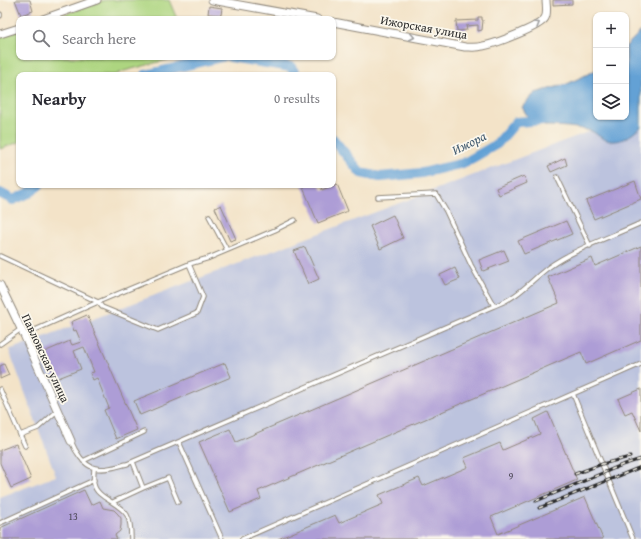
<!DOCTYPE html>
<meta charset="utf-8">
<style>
:root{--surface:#fff;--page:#f7f7f7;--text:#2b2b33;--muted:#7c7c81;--line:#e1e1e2}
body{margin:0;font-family:"Gentium Book Plus",serif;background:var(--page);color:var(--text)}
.controls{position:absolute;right:12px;top:12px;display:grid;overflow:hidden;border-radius:8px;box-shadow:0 1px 3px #0004}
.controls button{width:36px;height:36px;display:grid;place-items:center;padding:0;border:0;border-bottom:1px solid var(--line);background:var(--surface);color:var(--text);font:20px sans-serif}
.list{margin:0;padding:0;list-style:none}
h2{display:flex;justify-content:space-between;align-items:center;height:52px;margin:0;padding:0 16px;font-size:17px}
h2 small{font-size:13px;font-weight:400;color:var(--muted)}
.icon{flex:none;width:22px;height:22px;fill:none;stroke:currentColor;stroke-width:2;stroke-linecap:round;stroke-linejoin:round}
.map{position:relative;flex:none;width:641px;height:539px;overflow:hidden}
.search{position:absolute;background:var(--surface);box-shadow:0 1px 3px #0004;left:16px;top:16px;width:320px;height:44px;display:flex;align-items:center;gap:10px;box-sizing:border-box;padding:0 14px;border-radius:8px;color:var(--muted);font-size:15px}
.panel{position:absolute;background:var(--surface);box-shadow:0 1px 3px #0004;left:16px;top:72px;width:320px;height:116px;border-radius:8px}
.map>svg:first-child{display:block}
.industrial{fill:#bcc3de}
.green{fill:#add580;stroke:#6c8056}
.water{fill:#63a1d5;stroke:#476680}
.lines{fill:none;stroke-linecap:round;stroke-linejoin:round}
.river{stroke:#63a1d5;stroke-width:10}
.building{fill:#ad9dd6}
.lane-casing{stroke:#8f877a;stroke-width:5.5}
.street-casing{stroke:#8f877a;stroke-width:9}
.lane{stroke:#fff;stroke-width:3.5}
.street{stroke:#fff;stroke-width:7}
.rail-casing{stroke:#2b2b2b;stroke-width:3}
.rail{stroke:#fbf7ec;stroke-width:1.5;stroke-dasharray:4.5;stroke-linecap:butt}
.oneway{stroke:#a0a0a0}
.labels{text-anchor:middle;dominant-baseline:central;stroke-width:3.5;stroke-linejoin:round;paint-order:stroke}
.number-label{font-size:10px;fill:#4c4856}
.street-label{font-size:12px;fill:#2b2b2b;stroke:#fbf7ec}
.water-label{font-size:13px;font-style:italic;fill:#415a6f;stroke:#fbf7ec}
</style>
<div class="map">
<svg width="641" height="539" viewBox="0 0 641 539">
<rect width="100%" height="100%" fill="#fbf7ec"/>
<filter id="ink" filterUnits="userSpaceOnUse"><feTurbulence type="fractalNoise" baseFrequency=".025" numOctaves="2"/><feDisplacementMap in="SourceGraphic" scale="8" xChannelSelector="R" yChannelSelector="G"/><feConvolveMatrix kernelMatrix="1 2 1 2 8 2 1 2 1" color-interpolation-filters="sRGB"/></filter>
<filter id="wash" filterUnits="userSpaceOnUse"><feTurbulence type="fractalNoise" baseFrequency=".012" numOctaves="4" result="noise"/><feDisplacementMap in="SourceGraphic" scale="16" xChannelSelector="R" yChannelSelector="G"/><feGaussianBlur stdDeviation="0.9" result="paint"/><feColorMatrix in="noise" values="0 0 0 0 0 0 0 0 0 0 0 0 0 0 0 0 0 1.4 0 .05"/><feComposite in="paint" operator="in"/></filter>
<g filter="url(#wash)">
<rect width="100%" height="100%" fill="#f3e3c8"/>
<path class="industrial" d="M641,112v427h-641v-42l56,-21 -47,-126z"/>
<path class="green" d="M105,0h64l8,19h-126z
M19,30v27h159l-54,14 -9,4h-96v67l-19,7v-112z"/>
<path class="water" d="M641,31v96c-12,10 -24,19 -39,11 -4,-2 -7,-6 -11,-7 -15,-4 -31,-5 -47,-5l-4,-5 -9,1 -9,-15 13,-14 32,-9 29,-14v47h30v-71z"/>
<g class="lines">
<path class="river" d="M230,57l61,10 5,8
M145,75l77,-18
M333,139l28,34 19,4 42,-4 42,-10 33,-19 19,-22 28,-2
M0,193l13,7 16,-7 10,-8"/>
</g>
<g id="blocks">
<path class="building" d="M15,0h15l3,11 -12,4z
M553,0h19v4l-19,1z
M209,6l13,2 -1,7 -13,-1z
M478,17h4v3h1l-1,10 -4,1v-6l-12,1 1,4 -10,1 -1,-10 22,-1z
M565,158l2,7 -16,7 -3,-6z
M524,176l3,7 -28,12 -3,-7z
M635,181l6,18 -47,20 -8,-18z
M337,184l11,27 -30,12 -16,-38h18l2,5z
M221,205l15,34 -6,2 -15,-33z
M393,215l10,23 -23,11 -10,-23z
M566,221l6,13 -48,20 -6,-13z
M641,246v94l-55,24 -5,-12 -323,139 3,8 -31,13 -31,-70 31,-13 6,13 323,-139 -11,-26 44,-19 3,8z
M305,247l14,32 -11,5 -14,-33z
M504,250l5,11 -26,10 -4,-11z
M455,268l5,11 -15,6 -5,-10z
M87,315l50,115 -21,9 -12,-29 5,-2 -12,-30 -4,2 -3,-7 4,-1 -10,-25 -10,4 7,18 -25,10 -12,-27 26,-11 2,4 9,-3 -5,-12 -2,1 -3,-9z
M225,363l6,14 -91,38 -6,-14z
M4,364l5,11 -9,4v-13z
M641,389v42l-9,-20 -7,3 -7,-15z
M548,412l29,68 -86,37 7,17 87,-37 18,42h-325l57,-24 4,8 44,-19 -4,-9 40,-17 4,8 45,-19 -4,-9 36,-15 3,7 37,-16 -6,-15z
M16,444l15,35 -20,9 -11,-25v-13z
M84,490l7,15 9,-4 3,7 11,2 4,4 3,4v7l-1,6 -5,4 2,4h-117v-11z"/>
</g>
</g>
<g filter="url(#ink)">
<use href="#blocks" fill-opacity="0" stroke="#8f877a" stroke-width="1"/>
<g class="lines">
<g class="lane-casing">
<path id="lane" d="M0,14v2
M557,177l33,69
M378,197l58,-3 10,17 25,54 23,41
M209,216l18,34
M0,256l98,46 4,5 56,23 39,-17 6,-16 -14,-33 -91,38 -74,33
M189,264l20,-6 66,-28 20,-10
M0,344l21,-15
M0,389l25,57
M573,394l60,145
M20,435l18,-7 19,-17
M71,441c4,10 13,25 24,27 10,3 23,-2 32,-4l367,-158c24,-8 36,-25 55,-39 25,-18 64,-31 92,-44
M179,442l43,97
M83,461l61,-29
M94,468c0,5 -1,11 0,16 2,14 25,18 33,31 4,7 4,16 4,24
M143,488l25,-10 10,24
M113,502l30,-14 -10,-26
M0,523l94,-43
M242,539l399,-175"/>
</g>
<g class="street-casing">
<path id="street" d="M212,0l105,19
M43,19l54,-19
M333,22l132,25c6,0 12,1 18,-1 11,-2 57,-19 62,-28 3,-5 1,-12 1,-18
M0,34l19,-6
M0,285l24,50 47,106"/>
</g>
<use href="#lane" class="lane"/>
<use href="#street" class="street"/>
<g class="rail-casing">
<path id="rail" d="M575,474l27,-10 28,-7
M536,501l86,-36 19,-6
M539,508l102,-41"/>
</g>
<use href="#rail" class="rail"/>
</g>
<defs><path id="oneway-chevron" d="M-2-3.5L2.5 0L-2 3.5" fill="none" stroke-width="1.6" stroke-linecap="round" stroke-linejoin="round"/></defs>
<g class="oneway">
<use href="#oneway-chevron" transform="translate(537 24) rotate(-30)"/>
<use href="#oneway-chevron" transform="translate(412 37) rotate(11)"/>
</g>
</g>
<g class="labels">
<g class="number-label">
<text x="511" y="476">9</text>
<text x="73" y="516">13</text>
</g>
<g class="street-label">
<text transform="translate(424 27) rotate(10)">Ижорская улица</text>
<text transform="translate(46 358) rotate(65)">Павловская улица</text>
</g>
<g class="water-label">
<text transform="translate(469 143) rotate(-26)">Ижора</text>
</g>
</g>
</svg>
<div class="controls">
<button>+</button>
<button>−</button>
<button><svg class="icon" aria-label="layers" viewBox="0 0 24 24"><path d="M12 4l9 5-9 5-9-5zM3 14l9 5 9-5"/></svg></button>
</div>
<div class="search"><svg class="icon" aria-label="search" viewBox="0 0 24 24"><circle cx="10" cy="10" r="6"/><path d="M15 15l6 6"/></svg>Search here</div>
<section class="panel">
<h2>Nearby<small>0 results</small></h2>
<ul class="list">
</ul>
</section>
</div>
